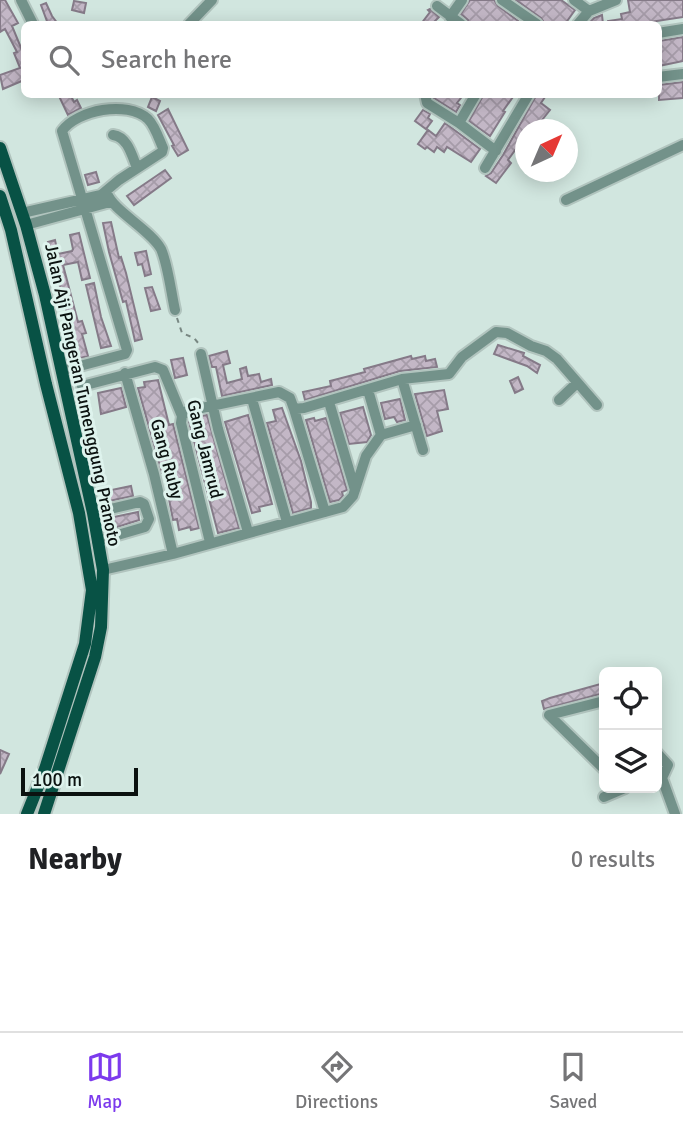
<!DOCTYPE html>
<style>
:root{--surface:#fff;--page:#f2f2f2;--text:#202124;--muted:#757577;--line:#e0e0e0;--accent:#7c3aed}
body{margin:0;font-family:Signika,sans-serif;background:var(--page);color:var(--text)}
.controls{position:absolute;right:21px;bottom:21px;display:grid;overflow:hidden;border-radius:10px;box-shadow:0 4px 18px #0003}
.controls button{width:63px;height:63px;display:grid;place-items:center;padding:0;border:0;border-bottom:2px solid var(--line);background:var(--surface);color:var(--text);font:35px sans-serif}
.compass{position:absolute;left:515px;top:119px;width:63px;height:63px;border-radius:50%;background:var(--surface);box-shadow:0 4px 18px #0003;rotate:44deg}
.scale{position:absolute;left:21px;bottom:18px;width:117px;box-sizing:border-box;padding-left:7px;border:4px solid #0b1210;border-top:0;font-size:19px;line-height:24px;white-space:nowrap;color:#0b1210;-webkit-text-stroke:5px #def3ed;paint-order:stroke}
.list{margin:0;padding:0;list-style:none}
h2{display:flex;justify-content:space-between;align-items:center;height:91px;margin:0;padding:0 28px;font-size:30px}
h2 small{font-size:23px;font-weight:400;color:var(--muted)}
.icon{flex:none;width:38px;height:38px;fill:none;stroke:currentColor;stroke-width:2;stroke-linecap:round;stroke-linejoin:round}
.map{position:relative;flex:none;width:683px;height:814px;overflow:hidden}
.search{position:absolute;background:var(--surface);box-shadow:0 4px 18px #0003;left:21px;right:21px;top:21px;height:77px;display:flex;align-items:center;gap:18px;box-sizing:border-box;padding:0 24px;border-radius:10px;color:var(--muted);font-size:26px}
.sheet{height:217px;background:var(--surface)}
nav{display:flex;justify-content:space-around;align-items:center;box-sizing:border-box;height:98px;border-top:2px solid var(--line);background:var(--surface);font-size:19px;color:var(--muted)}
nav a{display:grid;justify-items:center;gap:4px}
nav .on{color:var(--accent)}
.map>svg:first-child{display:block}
.building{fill:url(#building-cross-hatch);stroke:#857a88;stroke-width:2}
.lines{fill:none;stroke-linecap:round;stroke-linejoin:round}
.minor-casing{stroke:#b1c4be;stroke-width:14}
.major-casing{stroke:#b1c4be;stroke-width:16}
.path{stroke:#788782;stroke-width:2;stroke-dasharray:5 5;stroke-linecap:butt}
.minor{stroke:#73928a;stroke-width:10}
.major{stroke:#085245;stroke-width:12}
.labels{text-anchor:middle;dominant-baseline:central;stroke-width:6;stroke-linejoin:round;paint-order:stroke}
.street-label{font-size:18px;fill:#0b1210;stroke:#def3ed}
</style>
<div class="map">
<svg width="683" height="814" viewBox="0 0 683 814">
<defs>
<pattern id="building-cross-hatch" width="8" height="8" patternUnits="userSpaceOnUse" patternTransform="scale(1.75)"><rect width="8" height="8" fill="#c3b7c6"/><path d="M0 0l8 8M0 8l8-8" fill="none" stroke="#a69ca9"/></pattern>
</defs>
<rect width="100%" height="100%" fill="#d1e6df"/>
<path class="building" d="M0,0h5l13,23 -6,3 12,29v25l-21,9 -3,-14 20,-7 -6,-15 3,-1 -12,-23 -5,3z
M470,0h24l4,6 23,17 -1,1h-51l-1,-4 -7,-6z
M516,0h45l14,10 -10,14h-20l-4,-6z
M628,0h55v17l-46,7h-29v-3l14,-2 -1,-5 9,-2z
M74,1l12,2 -2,10 -12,-3z
M46,3l6,13 6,8h-10l-7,-19z
M430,9l9,8 -7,7h-11l9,-12 -2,-2z
M602,15l1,9h-15l6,-6z
M683,37v24l-24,5v-25z
M683,82v16l-24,2v-15z
M58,94h12l4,8 3,-2 4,8 -13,7z
M433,94h31l-7,9 3,2 -4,7 -22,-14z
M484,94h31l-12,17 2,1 -15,24 -21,-15z
M537,94h10l-6,9 9,7 -16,20h-8v5l-18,25 3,3 -15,20 -10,-7 5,-3 12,-18z
M152,97l8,4 -4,10 -8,-4z
M168,109l20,41 -10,6 -6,-10 2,-1 -16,-30z
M423,110l7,4 -2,4 4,3 -6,8 -11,-8z
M445,123l35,26 -9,13 -24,-15 -3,5 -7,-5 -3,5 -7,-5 -2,2 -7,-5 10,-14 8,6z
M165,170l6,8 -37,27 -7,-9z
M96,172l3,10 -11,3 -3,-10z
M111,222l8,36 2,-1 5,16 16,66 -7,2 -9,-40 -3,1 -14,-50 -6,-29z
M79,233l11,45 -8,2 -4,-18 -15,3 15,57 4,-1 4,12 -4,1 6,22 -19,5 -4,-15 7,-2 -6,-35 -18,-67 7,-2 3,14 14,-3 1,-2 -3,-14z
M146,251l5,23 -6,2 -3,-12 -4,1 -3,-12z
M94,283l7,34 10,29 -10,2 -15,-63z
M152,287l8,22 -9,2 -6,-23z
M498,345l26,8 -1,3 17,9 -3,8 -10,-7 -33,-12z
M227,351l3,12 -7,2 4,18 15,-4 -2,-10 6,-2 2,9 11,-2 2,8 10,-3 1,6 -50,11 -6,-29h-4l-3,-11z
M411,356l1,3 13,-3 1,5 9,-2 2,8 -37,4 -95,29 -2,-8 28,-6 -1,-5 35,-9 -1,-3z
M183,358l4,17 -12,3 -4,-18z
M518,377l5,12 -8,4 -5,-12z
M158,380l11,45 4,-1 26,104 -8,2 -1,-3 -11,3 -2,-11 -4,1 -9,-47h-2l-24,-85 7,-1 -1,-5z
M121,388l5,19 -25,7 -3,-21z
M444,390l4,19 -11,2 5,20 -15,5 -12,-42z
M400,399l5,21 -8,2 -3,-5 -9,2 -4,-16z
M363,407l8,28 -4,7 -18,2 -9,-31z
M282,408l19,53 10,41v6l-18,5 -26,-90 9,-2 -3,-11z
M207,415l32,113 -21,5 -29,-111 2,-4z
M248,415l24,89 -13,3 1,4 -8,2 -27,-91z
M314,418l1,3 11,-3 21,72 -5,2 1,4 -4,4 -9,2 -24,-82z
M131,486l2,10 -29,6 -2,-10z
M138,512l1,8 -28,9 -2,-11z
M604,683v10l-60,16 -2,-8 8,-3z
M0,750l9,4 -9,20z"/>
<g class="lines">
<g class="minor-casing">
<path id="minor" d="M21,0l12,24
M502,0l35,24
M574,0l15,11 27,-11
M437,6l24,18
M450,17l12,-17
M189,24l23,-24
M578,24l11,-13
M658,33l25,-4
M658,77l25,-3
M425,94l2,9 32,20 37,28
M459,123l17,-29
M113,135c15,2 19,21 24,33
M485,168l44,-74
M107,193c5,17 44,37 54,56 7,16 10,43 14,61
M566,200l117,-55
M22,213l79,-18 18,-15 43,-28 1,-4c-4,-9 -8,-22 -15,-29 -21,-19 -71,-9 -86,12l65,219 -2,4 -64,17
M26,225l84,-23
M201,354l17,75 30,103
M125,373l29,101 19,80
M402,379l21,71
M82,386l73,-19 8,3 19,46 -1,7 29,119
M252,399l35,123
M559,400l18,-17
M329,402l26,88
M294,409l31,103
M182,416l5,-5 92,-19 11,6 4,11 10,-1 98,-29 47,-5 13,-17 34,-25 11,1 24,13 15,5 11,8 40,46
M381,435l35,-10
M93,513l47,-11 4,2 5,15 -4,8 -48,14
M103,570l70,-16 170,-47 10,-11 13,-40 15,-21 -13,-45
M604,701l-55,14 55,54
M657,753l11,12 -6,13
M657,776l5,2 13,36
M604,797l21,-9"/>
</g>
<g class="major-casing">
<path id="major" d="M0,148l26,77 19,70 48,218 10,57 -2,57 -6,30 -51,157
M0,196l11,34 35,154 33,129 13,77 -7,54 -40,125 -18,45"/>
</g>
<path class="path" d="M177,318l5,15 12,5 5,6"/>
<use href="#minor" class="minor"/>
<use href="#major" class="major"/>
</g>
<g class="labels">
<g class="street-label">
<text transform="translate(83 395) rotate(78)">Jalan Aji Pangeran Tumenggung Pranoto</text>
<text transform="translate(205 449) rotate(76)">Gang Jamrud</text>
<text transform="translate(167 459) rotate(75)">Gang Ruby</text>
</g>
</g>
</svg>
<div class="controls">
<button><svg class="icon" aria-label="locate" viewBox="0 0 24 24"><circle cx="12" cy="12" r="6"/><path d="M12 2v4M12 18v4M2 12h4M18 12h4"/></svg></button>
<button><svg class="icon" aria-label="layers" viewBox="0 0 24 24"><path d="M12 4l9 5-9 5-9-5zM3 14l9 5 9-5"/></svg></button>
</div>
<svg class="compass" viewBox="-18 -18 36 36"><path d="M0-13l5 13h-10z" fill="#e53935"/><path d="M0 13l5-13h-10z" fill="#757577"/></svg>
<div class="scale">100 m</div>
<div class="search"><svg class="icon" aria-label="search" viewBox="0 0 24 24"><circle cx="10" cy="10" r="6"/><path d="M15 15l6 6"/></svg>Search here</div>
</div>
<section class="sheet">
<h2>Nearby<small>0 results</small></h2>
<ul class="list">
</ul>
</section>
<nav>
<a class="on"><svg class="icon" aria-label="map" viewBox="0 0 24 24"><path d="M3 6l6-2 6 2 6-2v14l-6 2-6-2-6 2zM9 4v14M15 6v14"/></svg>Map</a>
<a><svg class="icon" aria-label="directions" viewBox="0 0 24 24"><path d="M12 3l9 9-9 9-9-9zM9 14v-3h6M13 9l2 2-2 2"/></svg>Directions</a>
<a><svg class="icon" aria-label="saved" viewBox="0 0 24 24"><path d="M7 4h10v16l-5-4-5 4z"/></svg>Saved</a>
</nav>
